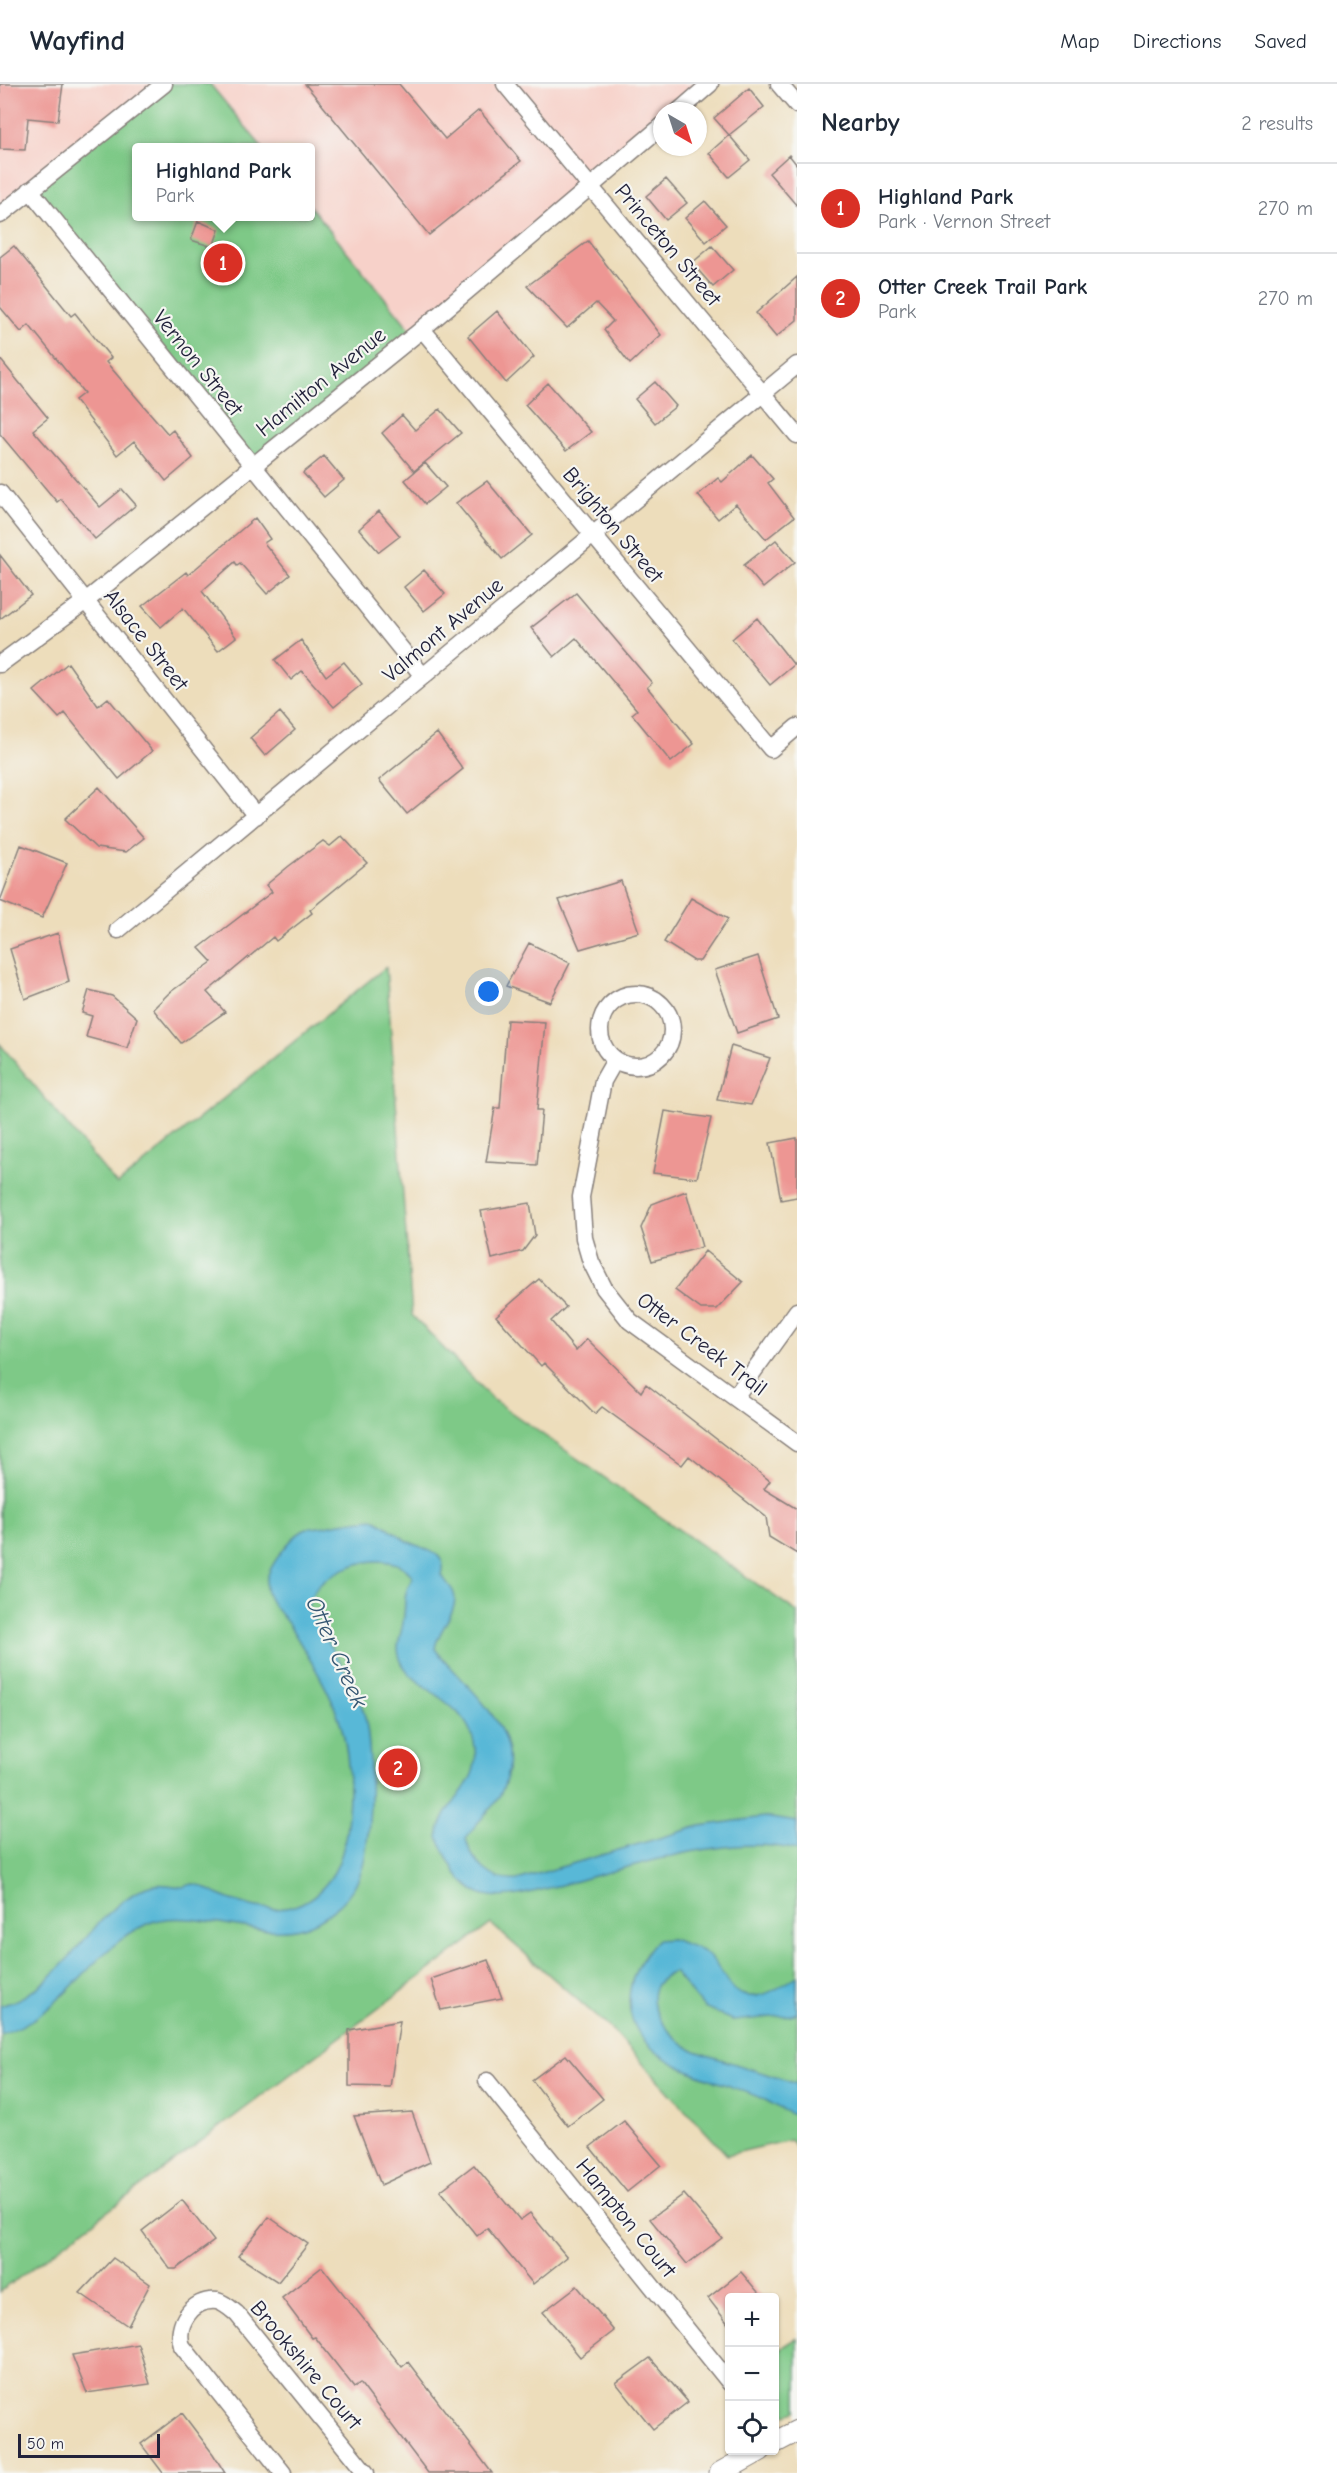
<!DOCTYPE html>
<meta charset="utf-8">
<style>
:root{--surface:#fff;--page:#f6f6f7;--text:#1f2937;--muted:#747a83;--line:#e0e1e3;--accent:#d93025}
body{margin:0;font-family:"Comic Neue",sans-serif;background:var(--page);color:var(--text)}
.controls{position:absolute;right:18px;bottom:18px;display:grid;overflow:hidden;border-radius:6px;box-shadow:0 2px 4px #0004}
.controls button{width:54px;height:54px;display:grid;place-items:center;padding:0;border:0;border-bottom:2px solid var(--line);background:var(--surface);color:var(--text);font:30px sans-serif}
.compass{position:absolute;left:653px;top:18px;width:54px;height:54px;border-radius:50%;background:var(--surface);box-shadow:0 2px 4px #0004;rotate:141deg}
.scale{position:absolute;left:18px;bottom:15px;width:142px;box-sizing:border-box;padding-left:6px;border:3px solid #22223b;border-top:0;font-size:16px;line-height:21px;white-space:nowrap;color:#22223b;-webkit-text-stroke:4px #f6f6f2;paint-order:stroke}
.you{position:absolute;left:489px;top:908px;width:21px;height:21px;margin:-15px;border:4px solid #fff;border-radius:50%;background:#1a73e8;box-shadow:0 0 0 9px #1a73e833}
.badge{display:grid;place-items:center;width:39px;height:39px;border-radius:50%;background:var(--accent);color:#fff;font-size:20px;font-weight:700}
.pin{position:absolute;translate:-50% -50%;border:3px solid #fff;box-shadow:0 2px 6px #0006}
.popup{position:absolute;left:132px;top:59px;width:183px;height:78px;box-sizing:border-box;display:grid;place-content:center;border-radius:6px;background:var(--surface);filter:drop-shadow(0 2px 4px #0005);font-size:20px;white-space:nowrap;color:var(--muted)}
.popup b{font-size:22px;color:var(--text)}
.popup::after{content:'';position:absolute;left:50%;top:100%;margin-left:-12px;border:12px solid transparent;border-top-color:var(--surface)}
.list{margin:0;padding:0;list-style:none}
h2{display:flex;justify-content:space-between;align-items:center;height:78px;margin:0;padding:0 24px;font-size:26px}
h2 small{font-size:20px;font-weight:400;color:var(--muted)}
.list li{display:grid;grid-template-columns:39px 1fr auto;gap:18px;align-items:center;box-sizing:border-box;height:90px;padding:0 24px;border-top:2px solid var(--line)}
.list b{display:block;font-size:22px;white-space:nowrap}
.list p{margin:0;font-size:20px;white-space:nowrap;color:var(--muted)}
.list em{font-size:20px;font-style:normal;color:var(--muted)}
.icon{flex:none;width:33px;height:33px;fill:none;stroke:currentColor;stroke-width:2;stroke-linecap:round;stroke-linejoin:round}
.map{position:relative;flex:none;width:797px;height:2389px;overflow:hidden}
header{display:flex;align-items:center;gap:36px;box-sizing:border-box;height:84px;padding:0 30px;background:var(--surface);border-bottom:2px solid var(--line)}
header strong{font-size:28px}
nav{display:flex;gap:33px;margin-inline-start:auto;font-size:21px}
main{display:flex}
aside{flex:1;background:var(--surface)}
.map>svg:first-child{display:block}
.built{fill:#f7d1c9}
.green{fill:#7ec987;stroke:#507661;stroke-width:1.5}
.water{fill:#58b8d7;stroke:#3d6d89;stroke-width:1.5}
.building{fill:#ed9693}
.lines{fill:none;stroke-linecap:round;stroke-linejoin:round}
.minor-casing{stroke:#88807b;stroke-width:19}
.tertiary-casing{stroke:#88807b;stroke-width:23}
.minor{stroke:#fff;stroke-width:16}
.tertiary{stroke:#fff;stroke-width:21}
.labels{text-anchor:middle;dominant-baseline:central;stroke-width:4.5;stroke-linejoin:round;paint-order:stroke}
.street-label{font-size:22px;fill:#22223b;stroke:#f6f6f2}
.water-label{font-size:24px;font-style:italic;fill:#355672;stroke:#f6f6f2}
</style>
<header>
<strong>Wayfind</strong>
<nav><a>Map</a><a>Directions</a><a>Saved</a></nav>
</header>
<main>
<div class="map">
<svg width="797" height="2389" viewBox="0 0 797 2389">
<rect width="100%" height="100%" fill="#f6f6f2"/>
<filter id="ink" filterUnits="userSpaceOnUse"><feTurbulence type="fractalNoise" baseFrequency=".0167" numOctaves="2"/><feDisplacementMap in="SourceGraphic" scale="12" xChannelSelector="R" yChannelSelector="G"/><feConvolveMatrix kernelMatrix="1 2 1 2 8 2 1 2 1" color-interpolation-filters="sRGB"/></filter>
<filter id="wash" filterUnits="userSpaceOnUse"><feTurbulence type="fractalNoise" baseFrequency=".008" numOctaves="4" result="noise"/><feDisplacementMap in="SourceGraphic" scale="24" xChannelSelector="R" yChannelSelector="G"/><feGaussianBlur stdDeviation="1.35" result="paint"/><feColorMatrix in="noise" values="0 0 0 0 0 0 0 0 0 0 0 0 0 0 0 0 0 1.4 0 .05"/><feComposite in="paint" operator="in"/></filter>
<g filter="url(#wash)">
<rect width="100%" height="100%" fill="#edddbb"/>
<path class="built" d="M0,0h164l-164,129z
M210,0h500l-31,27h-17v15l-247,209 -105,-129v-59h-48z"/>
<path class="green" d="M164,0h46l52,63h-126v69h174v-10l105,129 -162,130 -223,-275z
M386,883l26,348 80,84 305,213v536l-7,-8 -63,15 -116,-126 -120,-105 -491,368v-1248l117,141z
M797,2254v73l-11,3 -11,-2v-60z"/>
<path class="water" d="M374,1435c12,6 21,14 32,21 15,10 43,10 36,35 3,6 8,11 11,16 9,18 -17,40 -18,58 33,42 97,84 65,146 -9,17 -25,27 -34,44 5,23 27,44 51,41l183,-54 64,-9 33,5v28c-69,-18 -168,18 -236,35 -23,5 -52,16 -76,10 -25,-6 -38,-36 -47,-58 6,-40 46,-50 36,-95 -11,-48 -74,-54 -76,-93 0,-9 4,-18 5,-27 4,-19 -2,-26 10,-44 -21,-38 -107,-5 -105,32 19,32 42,64 55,100 11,31 10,140 -5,170 -11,21 -34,42 -58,48 -44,11 -113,-22 -153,-4 -58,26 -83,93 -147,110v-28c64,-17 87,-90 142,-117 13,-7 25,-4 39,-2 5,0 9,-3 13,-3 8,1 18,8 25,11 36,15 75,25 105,-9 18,-19 22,-46 24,-71 6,-87 -14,-116 -57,-187 -8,-13 -25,-26 -25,-42 -1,-16 26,-52 41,-57 4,-2 9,-1 13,-2 19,-4 35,-7 54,-8z
M671,1855c11,4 25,7 34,14 12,9 17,22 26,33 17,23 49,2 66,-10v37l-6,2 -57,6 -30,-13 -30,-36c-44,18 -9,62 18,78l105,34v32c-15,-4 -26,-15 -41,-20 -27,-11 -55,-18 -81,-32 -56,-30 -59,-79 -18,-124z"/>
<g id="blocks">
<path class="building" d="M0,0h63l-5,37 -30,-3 -3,32 -25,-1z
M305,0h94l46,55 34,-29 42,51 -92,74z
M749,4l15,19 -35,28 -15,-17z
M729,51l21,25 -21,17 -20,-24z
M789,71l8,10v41l-28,-33z
M666,95l21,24 -21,17 -20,-24z
M705,117l21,24 -20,17 -21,-24z
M198,137l21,9 -6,17 -22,-7z
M588,157l73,94 -31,29 -26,-34 9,-9 -17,-18 -29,25 -40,-42z
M14,162l57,70 4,-3 36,45 -5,4 62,72 5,-4 20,28 -27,23 -32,-40 -17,14 -42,-55 9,-7 -55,-68 -8,7 -21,-25v-50z
M712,162l21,24 -20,17 -21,-24z
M797,193v43l-21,17 -20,-24z
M497,227l37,46 -28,26 -38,-47z
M0,275l48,59 -15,12 67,77 22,-18 14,16 -41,34 -34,-40 -4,3 -57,-68z
M655,298l21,24 -21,17 -20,-24z
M548,299l43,49 -25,19 -41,-46z
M440,325l21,24 -47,38 -32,-38 20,-18 13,15z
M752,371l21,24 -5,4 26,34 -28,22 -30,-35 -18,15 -20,-24 20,-17 4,4z
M324,372l20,24 -20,17 -21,-24z
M425,379l21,24 -21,17 -20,-24z
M487,397l45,54 -30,24 -46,-56z
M379,427l21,25 -21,16 -20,-23z
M255,434l15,21 -6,4 26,32 -23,19 -27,-31 -3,2 -2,-3 -33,29 34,46 -18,14 -35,-43 -22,19 -19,-21 44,-34 2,3z
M776,456l19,22 -32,26 -19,-23z
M0,471l31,40 -31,24z
M424,486l21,24 -21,17 -20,-24z
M576,509l76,90 -5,4 47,57 -23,18 -39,-48 5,-4 -61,-72 -22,19 -23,-29z
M757,534l37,47 -24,20 -38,-46z
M301,556l25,36 18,-14 18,22 -28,23 -32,-36 -11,9 -16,-20z
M68,579l30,43 10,-8 44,53 -33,28 -54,-66 -6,5 -25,-27z
M280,628l15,18 -30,26 -15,-18z
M437,649l26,36 -56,45 -28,-34z
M99,703l45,51 -18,14 -30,-4 -31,-29z
M342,752l25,27 -57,47 2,3 -36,28 -3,-4 -66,55 18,20 -44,31 -28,-34 16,-16 43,-31 -13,-14 73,-56 -6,-7 23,-19 34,-25 7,5z
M21,761l46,18 -25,55 -42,-17z
M621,797l18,51 -59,17 -21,-49z
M691,814l37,21 -28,42h-6l-30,-19z
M58,849l11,49 -44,17 -15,-50z
M529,859l41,20 -20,39 -44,-16z
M758,872l20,63 -41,14 -22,-63z
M89,906l23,6 25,22 -10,30 -41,-11 6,-21 -10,-3z
M507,936l38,2 -8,88h5l-5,55 -51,-3 9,-54h5z
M731,962l39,12 -19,47 -34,-5z
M665,1027l46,7 -14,60 -44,-5z
M797,1054v59l-16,3 -11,-57z
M686,1107l16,56 -50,14 -11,-33 11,-24z
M530,1119l5,32 -12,16 -31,8 -11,-48z
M705,1167l38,31 -26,27h-16l-26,-19z
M539,1195l27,28 -15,14 25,30 11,-12 54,53 5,-8 124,97 -6,8 33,20v45l-28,-17 -3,-20 -77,-61 -7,9 -80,-58 -7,7 -51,-51 -3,3 -45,-50z
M488,1876l14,38 -61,12 -10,-31z
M400,1937l-10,66 -41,-1v-56z
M566,1971l37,44 -35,27 -36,-46z
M412,2028l18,50 -49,23 -27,-69z
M624,2037l37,44 -34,27 -37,-45z
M474,2081l46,55 10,-7 37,44 -34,27 -46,-56 -10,8 -37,-45z
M684,2110l38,44 -35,26 -37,-45z
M182,2116l32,41 -38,28h-6l-28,-38z
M269,2133l39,27 -30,38 -40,-26z
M113,2174l37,26 -22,42 -48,-33z
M322,2183l80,100 6,-5 84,111h-64l-68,-90 -6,4 -39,-50 -3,1 -30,-40z
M741,2188l22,26h-34v27l-21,-27z
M577,2202l37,45 -34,26 -37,-45z
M138,2260l12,40 -63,9 -15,-38z
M650,2274l38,44 -35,27 -37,-46z
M182,2329l31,41 12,19h-62l-22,-29z"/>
</g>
</g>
<g filter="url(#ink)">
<use href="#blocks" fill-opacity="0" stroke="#88807b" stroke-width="1.5"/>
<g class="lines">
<g class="minor-casing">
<path id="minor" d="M505,0l292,351
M779,0l18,21
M679,27l31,-27
M30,106l393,486
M0,131l164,-131
M422,245l349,420 26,-22
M0,409l256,323
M0,580l87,-64 328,-265 247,-209
M118,846l679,-565
M600 946a36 36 0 1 1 72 0a36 36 0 1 1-72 0Z
M615,976l-12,21 -22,116 3,41 7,24 13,26 26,33 167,122
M735,1313l62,-86
M487,1997l243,302
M283,2389l-101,-127c-7,-21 10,-48 35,-45 8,2 14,8 20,13l129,159"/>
</g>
<g class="tertiary-casing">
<path id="tertiary" d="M774,2359l23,-12
M720,2389l41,-23"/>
</g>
<use href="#minor" class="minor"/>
<use href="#tertiary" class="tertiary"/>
</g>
</g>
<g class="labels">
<g class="street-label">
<text transform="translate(668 161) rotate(50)">Princeton Street</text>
<text transform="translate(198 279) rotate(51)">Vernon Street</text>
<text transform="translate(321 298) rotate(-39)">Hamilton Avenue</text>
<text transform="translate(613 441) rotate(50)">Brighton Street</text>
<text transform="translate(443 546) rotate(-40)">Valmont Avenue</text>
<text transform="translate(146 556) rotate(52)">Alsace Street</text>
<text transform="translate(702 1260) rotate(37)">Otter Creek Trail</text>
<text transform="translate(626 2134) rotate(51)">Hampton Court</text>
<text transform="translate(306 2281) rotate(50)">Brookshire Court</text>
</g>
<g class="water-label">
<text transform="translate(337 1568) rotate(66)">Otter Creek</text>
</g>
</g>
</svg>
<div class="controls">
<button>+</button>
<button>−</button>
<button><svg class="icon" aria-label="locate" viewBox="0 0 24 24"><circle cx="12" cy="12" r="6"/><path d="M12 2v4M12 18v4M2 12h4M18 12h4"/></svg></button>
</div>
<svg class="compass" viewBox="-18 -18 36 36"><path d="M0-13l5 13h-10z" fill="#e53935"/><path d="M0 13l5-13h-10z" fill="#747a83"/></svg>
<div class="scale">50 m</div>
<div class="you"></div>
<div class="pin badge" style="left:223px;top:179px">1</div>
<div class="popup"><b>Highland Park</b>Park</div>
<div class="pin badge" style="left:398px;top:1684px">2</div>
</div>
<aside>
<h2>Nearby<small>2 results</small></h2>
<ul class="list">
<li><span class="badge">1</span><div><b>Highland Park</b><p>Park · Vernon Street</p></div><em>270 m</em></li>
<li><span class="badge">2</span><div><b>Otter Creek Trail Park</b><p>Park</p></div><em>270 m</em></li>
</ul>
</aside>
</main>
